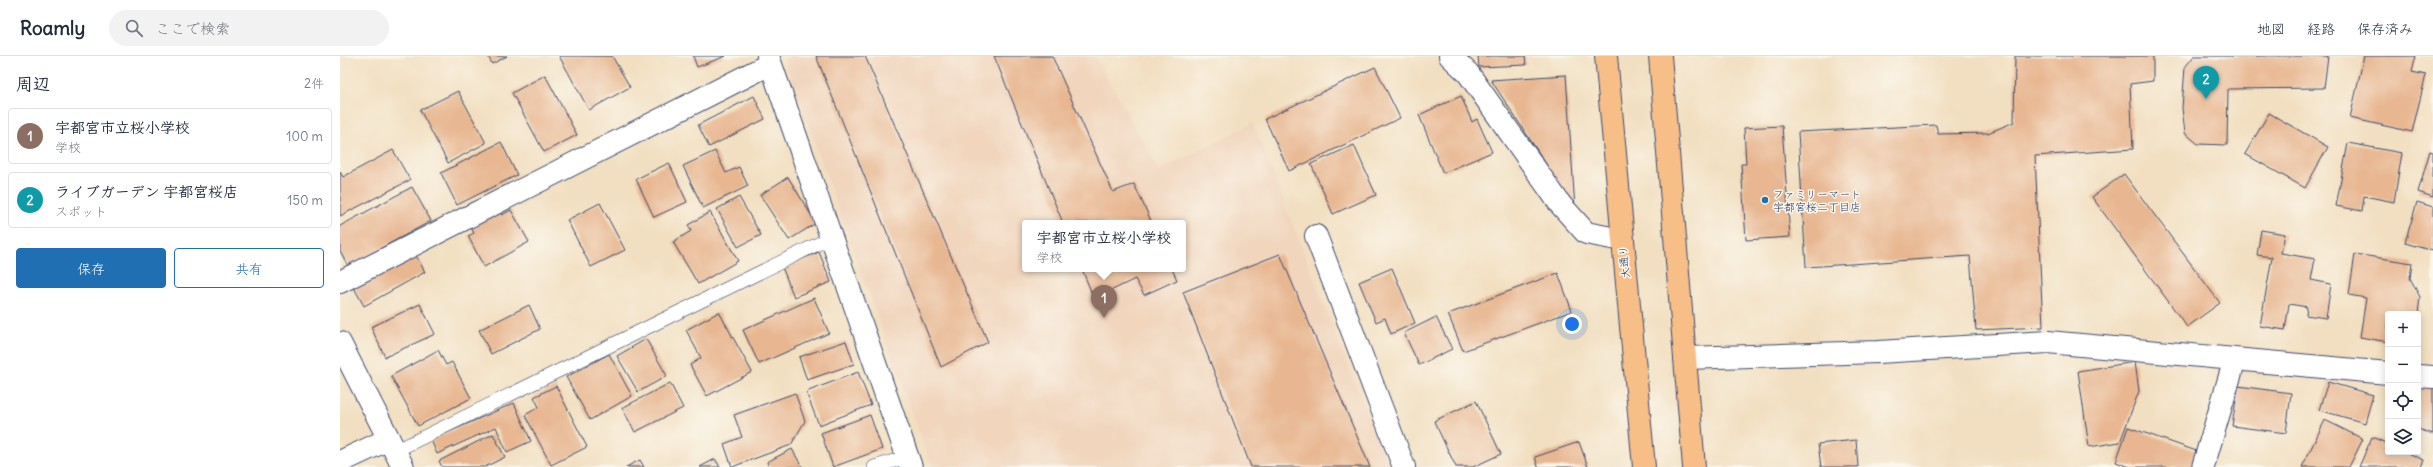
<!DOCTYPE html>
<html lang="ja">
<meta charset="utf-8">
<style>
:root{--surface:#fff;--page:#f2f2f3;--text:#1f2937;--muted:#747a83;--line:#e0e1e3;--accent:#1f6fb2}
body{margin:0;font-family:Delius,"Klee One",sans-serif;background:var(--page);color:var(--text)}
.controls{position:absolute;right:12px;bottom:12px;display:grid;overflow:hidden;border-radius:4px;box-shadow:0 2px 10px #0003}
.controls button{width:36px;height:36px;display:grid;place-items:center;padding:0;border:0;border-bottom:1px solid var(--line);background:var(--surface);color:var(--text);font:20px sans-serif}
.you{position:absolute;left:1232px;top:268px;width:14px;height:14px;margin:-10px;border:3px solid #fff;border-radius:50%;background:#1a73e8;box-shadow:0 0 0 6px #1a73e833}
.badge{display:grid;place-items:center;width:26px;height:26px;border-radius:50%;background:var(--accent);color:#fff;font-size:13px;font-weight:700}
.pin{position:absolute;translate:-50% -33px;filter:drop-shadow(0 1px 2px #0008)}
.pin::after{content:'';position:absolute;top:21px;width:14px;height:12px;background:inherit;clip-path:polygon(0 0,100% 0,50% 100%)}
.popup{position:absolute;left:682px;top:164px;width:164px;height:52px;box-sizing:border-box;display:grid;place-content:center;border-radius:4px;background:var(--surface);filter:drop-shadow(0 1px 3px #0005);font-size:13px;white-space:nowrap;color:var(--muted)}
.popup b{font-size:15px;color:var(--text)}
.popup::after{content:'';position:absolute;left:50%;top:100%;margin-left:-8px;border:8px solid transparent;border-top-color:var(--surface)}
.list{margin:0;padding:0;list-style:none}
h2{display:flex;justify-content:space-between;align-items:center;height:52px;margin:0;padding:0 16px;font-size:17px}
h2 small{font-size:13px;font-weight:400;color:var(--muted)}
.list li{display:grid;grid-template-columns:26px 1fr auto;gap:12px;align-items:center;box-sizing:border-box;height:56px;margin:0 8px 8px;padding:0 8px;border:1px solid var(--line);border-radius:4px}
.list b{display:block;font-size:15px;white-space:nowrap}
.list p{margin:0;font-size:13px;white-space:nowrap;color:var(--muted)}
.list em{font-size:13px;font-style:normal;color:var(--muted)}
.actions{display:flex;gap:8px;padding:12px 16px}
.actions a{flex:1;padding:9px 0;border:1px solid var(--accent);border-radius:4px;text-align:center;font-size:14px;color:var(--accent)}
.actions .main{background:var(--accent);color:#fff}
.icon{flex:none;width:22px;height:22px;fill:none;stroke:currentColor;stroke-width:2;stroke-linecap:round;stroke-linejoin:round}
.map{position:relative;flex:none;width:2093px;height:411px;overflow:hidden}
header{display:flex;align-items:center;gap:24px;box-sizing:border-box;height:56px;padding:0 20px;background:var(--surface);border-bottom:1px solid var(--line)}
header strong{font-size:19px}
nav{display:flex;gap:22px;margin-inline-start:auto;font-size:14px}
.search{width:280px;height:36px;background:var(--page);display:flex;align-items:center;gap:10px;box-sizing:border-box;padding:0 14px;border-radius:22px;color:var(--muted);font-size:15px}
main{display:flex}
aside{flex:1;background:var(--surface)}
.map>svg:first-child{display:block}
.built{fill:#f1d5bd;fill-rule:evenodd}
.building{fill:#e8b792}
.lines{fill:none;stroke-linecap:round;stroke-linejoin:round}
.lane-casing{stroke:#3b496d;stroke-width:14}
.street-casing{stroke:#3b496d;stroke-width:24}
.highway-casing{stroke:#3b496d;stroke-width:24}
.lane{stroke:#fff;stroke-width:13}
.street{stroke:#fff;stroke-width:22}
.highway{stroke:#f7be87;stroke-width:22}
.poi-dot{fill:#1f6fb2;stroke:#fbf7ec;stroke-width:1.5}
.labels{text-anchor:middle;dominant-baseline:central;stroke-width:3;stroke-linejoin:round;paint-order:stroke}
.poi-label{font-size:11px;fill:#1b2f5e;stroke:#fbf7ec;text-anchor:start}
.street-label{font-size:11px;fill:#1b2f5e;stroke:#fbf7ec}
</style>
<header>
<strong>Roamly</strong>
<div class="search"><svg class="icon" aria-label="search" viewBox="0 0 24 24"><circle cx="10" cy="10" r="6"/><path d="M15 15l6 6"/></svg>ここで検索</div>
<nav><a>地図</a><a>経路</a><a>保存済み</a></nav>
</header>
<main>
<aside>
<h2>周辺<small>2件</small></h2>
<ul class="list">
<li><span class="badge" style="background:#8d6e63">1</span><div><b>宇都宮市立桜小学校</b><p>学校</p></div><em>100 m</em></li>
<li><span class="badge" style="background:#0f9aa8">2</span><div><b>ライブガーデン 宇都宮桜店</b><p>スポット</p></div><em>150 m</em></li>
</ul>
<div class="actions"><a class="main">保存</a><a>共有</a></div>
</aside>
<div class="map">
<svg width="2093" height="411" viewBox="0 0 2093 411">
<rect width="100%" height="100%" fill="#fbf7ec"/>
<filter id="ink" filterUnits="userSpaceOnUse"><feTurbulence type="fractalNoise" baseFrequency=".025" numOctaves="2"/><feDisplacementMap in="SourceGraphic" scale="8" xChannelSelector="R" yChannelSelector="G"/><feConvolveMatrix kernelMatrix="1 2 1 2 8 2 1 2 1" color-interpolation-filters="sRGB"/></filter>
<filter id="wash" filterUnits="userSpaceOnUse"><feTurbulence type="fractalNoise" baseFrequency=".012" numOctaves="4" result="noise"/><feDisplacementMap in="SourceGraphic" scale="16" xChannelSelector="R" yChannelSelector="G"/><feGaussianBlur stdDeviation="0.9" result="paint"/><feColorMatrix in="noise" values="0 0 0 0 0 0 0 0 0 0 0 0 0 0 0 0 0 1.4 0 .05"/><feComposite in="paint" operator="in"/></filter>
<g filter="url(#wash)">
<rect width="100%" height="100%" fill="#f2dfc1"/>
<path class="built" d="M450,0h305l64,114 94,-47 135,344h-456l-148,-408zM685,167h158v46h-158z"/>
<g id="blocks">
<path class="building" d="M148,0h19l-15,8z
M219,0h53l18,31 -41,23z
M353,0h33l-29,11z
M476,0h49l123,286 -47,25z
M654,0h58l61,136 21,-8 18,39h-89z
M1138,0h47l1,9 -47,2z
M1675,0h138v25l-23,3 3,65 -98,7 8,171 -67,3 -6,-74 -164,11 -8,-135 138,-7 2,9 50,-1 26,-11z
M1854,0h134l-4,32 -96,1 -1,56 -29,-1 -13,-11 -3,-25 3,-41z
M2024,0h52l-4,16 14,3 -14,57 -62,-14z
M1035,11l25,51 -111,53 -24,-52z
M205,19l32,60 -33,17 -32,-59z
M1226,19l9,133 -84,-128z
M118,35l28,52 -38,20 -28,-53z
M414,40l11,23 -56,28 -11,-22z
M1121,40l11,26 5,-3 15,33 -49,21 -24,-58z
M1929,57l59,34 -23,41 -60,-34z
M1442,70l8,111 -44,3 -5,-76h5l-2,-36z
M161,86l16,33 -60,30 -16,-32z
M2008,87l54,10 -8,49 -30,-6 -2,15 -26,-5z
M1014,89l22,50 -43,19 -22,-50z
M53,94l17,30 -70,36v-44l3,5z
M375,95l11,22 13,-6 9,19 -45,22 -20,-42z
M2090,95l3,1v45l-15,-5z
M329,107l18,39 -33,15 -18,-38z
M1784,118l96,129 -33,24 -95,-130z
M448,121l28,46 -27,17 -29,-45z
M72,131l19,34 -83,45 -8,-15v-25z
M399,141l22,38 -23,12 -21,-38z
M2077,146l16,5v44l-28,-8z
M260,147l25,47 -34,17 -24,-47z
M160,154l2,5 9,-5 18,32 -45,25 -16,-31 6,-3 -4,-7z
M370,156l28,49 -40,23 -25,-42 18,-11 -3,-6z
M1921,174l24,4 -4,19 34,6 -4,21 20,4 -5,34 -20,-3 1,-8 -18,-3 -4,26 -25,-4 12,-69 -15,-2z
M74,196l11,20 -61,34 -11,-20z
M479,196l12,30 -37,15 -12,-30z
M940,198l90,213h-119l-68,-175z
M2015,198l57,9 -2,15 10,19 -2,17h-30v28l-28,-5 6,-39 -17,-3z
M1052,212l23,55 -24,11 -6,-16 -9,4 -17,-40z
M742,213h90l5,11 -33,15 -9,-16 -41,20z
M1218,217l14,38 -109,40 -15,-37z
M474,242l15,35 -70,31 -16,-34z
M80,248l15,30 -50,23 -14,-30z
M189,249l11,24 -49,25 -12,-24z
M379,256l33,60 -45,24 -17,-31 11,-7 -15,-28z
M1096,261l16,32 -33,16 -15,-32z
M306,283l21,37 -29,16 -21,-36z
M506,285l8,23 -47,16 -8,-23z
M98,294l8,15 6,-3 19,36 -53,28 -27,-50z
M269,298l23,42 -42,24 -24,-43z
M1795,306l4,29 -19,51 -31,5 -11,-76z
M518,316l13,33 -52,20 -13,-33z
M1988,326l45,13 -8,28 -46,-13z
M330,327l13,25 -48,24 -13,-24z
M2078,329l15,2v47l-15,-5z
M216,330l31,61 -36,18 -26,-50 14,-8 -5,-10z
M1898,330l53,7 -5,40 -54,-7z
M455,337l10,28 -14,24 -59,22 -8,-23 18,-7 -8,-22z
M1136,345l25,53 -28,13h-17l-22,-46z
M174,347l17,38 -24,11 -11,-25 -59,27 -6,-14z
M530,359l12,34 -49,18 -12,-34z
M1985,364l38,19 -14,28h-47z
M1788,371l74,26 -5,14h-67l-14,-5z
M153,378l12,23 -20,10h-43l-3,-6z
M2032,381l16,7v8h18l18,8 -3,7h-62z
M1516,384l2,27h-37l-3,-23z
M1239,386l9,25h-50l-3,-10z
M452,393l10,18h-33l-2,-5z
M375,403l5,8h-20z
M300,404l4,7h-18z"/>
</g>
</g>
<g filter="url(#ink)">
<use href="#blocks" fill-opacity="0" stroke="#3b496d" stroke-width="1"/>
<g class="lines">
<g class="lane-casing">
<path id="lane" d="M55,395l435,-213
M534,411l33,-10"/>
</g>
<g class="street-casing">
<path id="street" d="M428,0l143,411
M1110,0l18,17 92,131 26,29 36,7
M976,180l88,231
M0,226l430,-218
M0,287l63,124
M1345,302l193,-6 170,-10 340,31
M2078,320l15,1
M0,406l49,-23
M1863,411l32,-108"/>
</g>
<g class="highway-casing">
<path id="highway" d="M1266,0l38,411
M1320,0l34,411"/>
</g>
<use href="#lane" class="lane"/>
<use href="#street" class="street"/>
<use href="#highway" class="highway"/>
</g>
</g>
<circle class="poi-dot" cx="1425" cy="144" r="4"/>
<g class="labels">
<g class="poi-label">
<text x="1433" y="138">ファミリーマート<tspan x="1433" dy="13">宇都宮桜二丁目店</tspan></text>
</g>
<g class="street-label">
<text transform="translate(1284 206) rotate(-96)">大通り</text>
</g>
</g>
</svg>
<div class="controls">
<button>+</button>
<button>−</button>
<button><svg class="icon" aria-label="locate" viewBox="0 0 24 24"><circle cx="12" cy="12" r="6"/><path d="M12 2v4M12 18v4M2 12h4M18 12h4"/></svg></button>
<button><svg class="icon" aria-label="layers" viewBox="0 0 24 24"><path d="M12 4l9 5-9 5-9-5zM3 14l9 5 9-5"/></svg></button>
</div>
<div class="you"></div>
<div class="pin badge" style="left:764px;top:262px;background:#8d6e63">1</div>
<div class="popup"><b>宇都宮市立桜小学校</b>学校</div>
<div class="pin badge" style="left:1866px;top:43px;background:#0f9aa8">2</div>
</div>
</main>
